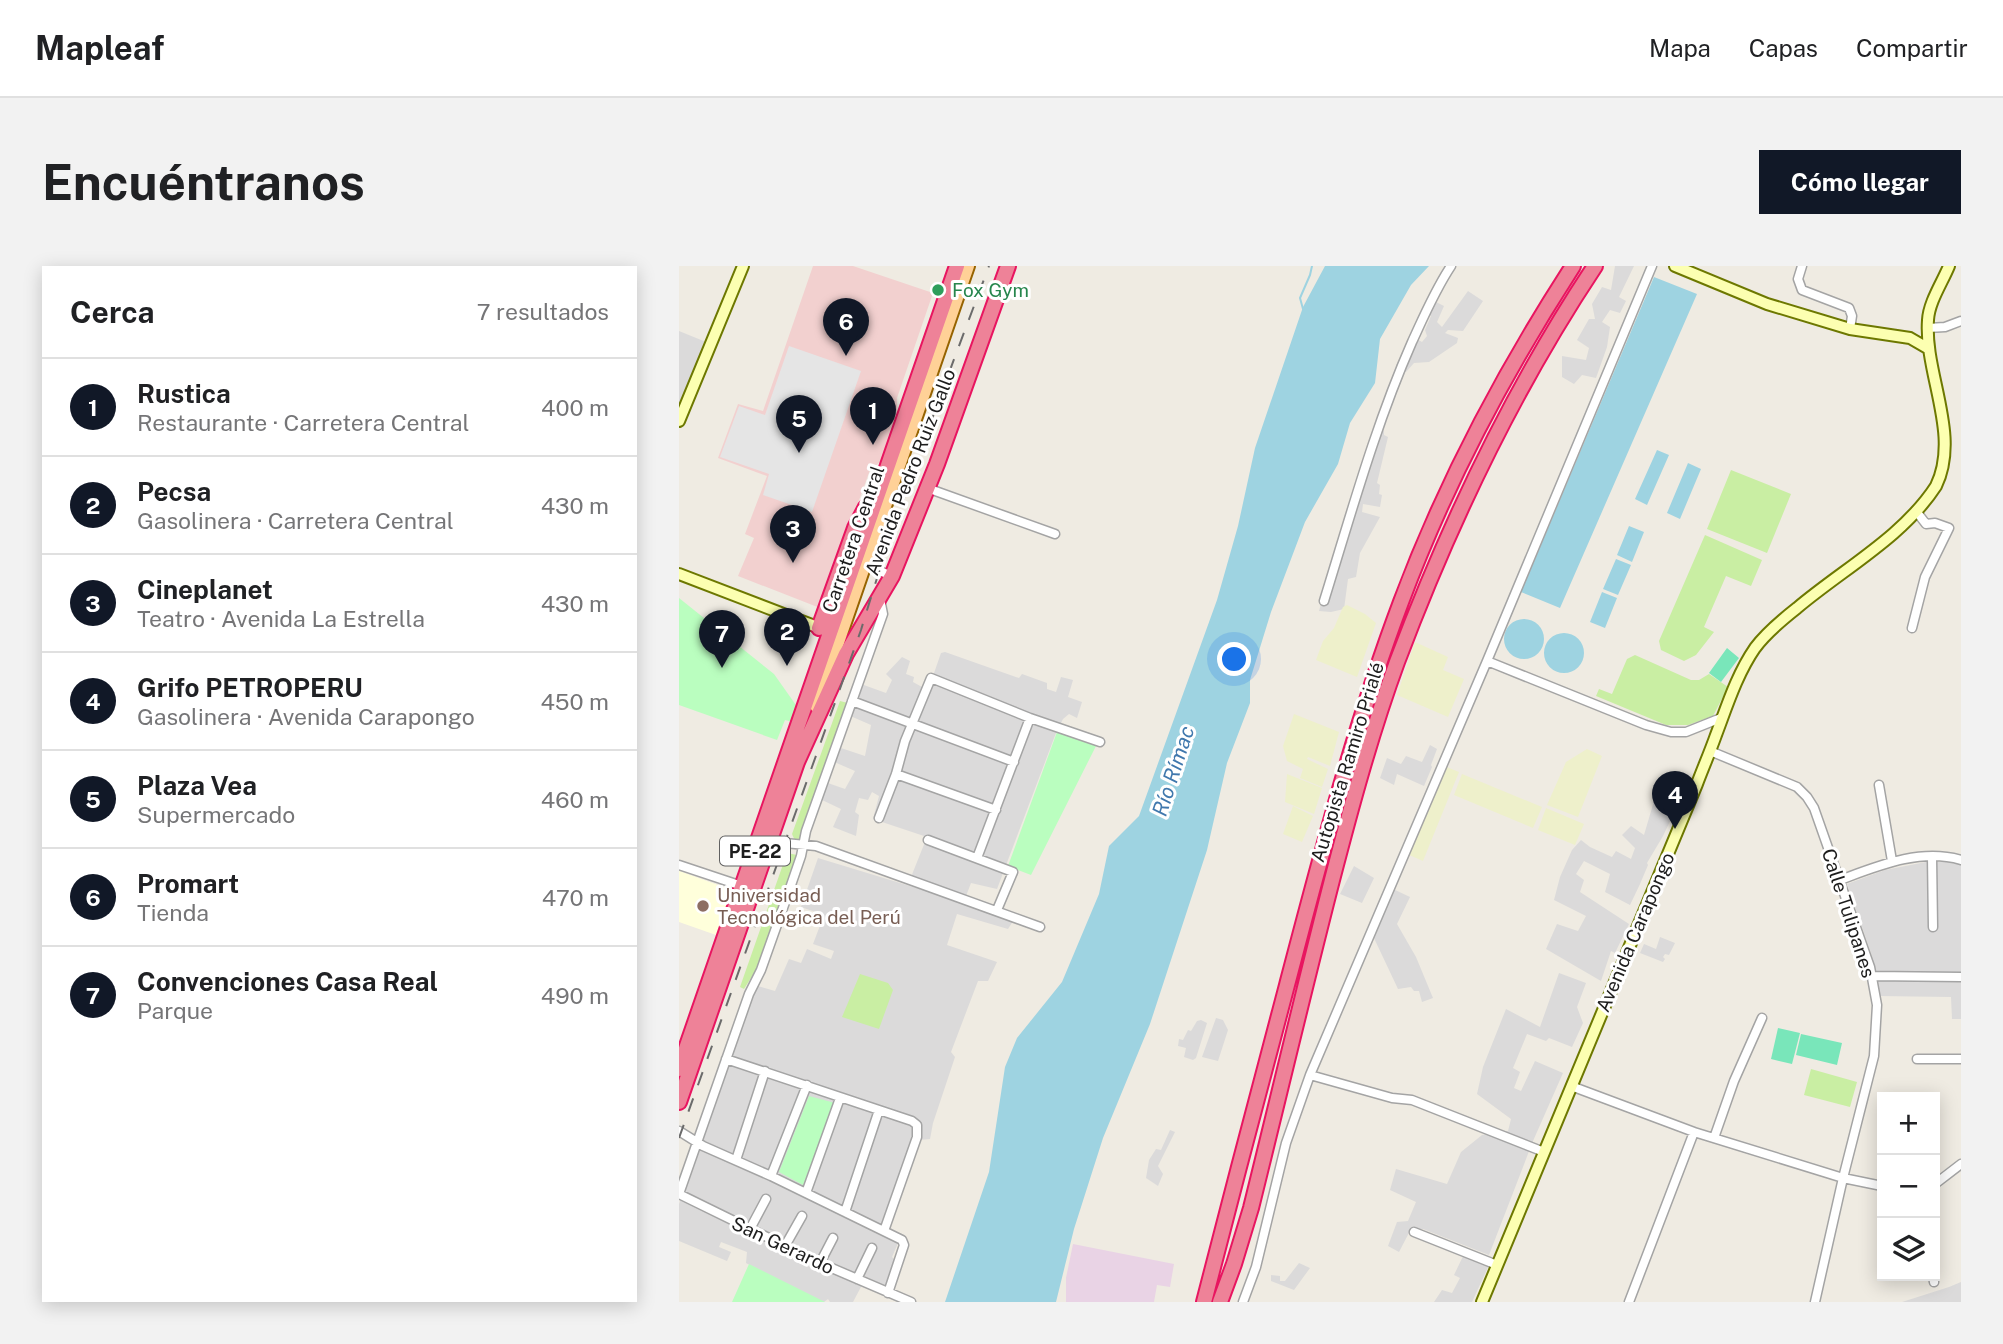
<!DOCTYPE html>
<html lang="es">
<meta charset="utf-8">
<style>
:root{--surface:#fff;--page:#f2f2f2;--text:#202124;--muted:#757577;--line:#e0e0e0;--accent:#111827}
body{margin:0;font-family:"Public Sans",sans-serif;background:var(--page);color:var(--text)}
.controls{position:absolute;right:21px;bottom:21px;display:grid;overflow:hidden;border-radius:0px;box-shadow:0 4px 18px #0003}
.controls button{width:63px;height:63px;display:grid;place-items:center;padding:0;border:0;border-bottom:2px solid var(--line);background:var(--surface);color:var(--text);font:35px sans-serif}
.you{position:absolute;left:556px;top:394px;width:24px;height:24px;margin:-18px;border:5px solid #fff;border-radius:50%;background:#1a73e8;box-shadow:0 0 0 10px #1a73e833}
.badge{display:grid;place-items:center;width:46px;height:46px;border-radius:50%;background:var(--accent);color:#fff;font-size:23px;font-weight:700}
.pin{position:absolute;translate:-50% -58px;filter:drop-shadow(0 2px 4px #0008)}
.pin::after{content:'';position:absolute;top:37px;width:24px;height:21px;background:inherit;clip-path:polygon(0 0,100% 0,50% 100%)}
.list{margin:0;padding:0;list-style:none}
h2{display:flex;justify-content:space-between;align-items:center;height:91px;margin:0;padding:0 28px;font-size:30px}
h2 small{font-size:23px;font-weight:400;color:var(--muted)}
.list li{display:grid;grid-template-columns:46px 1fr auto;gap:21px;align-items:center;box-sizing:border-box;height:98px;padding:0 28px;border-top:2px solid var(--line)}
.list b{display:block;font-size:26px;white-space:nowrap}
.list p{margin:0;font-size:23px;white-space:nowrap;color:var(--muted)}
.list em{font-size:23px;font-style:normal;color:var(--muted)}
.icon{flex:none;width:38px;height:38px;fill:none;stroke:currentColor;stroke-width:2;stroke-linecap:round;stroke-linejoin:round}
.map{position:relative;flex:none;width:1282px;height:1036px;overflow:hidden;border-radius:0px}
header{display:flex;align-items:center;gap:42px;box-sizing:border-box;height:98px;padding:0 35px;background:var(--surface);border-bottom:2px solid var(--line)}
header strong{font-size:33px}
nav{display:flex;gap:38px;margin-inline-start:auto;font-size:24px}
.intro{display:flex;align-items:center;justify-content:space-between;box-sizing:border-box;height:168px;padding:0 42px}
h1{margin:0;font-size:49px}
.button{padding:18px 32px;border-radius:0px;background:var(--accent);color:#fff;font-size:24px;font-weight:700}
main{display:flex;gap:42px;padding:0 42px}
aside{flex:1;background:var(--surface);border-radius:0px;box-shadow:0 4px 18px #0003}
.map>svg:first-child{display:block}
.residential{fill:#dbdada}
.commercial{fill:#f2d0cf}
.industrial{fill:#e9d3e5}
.education{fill:#ffffdb}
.farmland{fill:#eef0cb}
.grass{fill:#c9eea3}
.park{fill:#bafebf}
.pitch{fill:#79e6ba}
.parking{fill:#e5e5e5}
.water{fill:#9ed3e1}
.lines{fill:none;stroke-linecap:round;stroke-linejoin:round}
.stream{stroke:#9ed3e1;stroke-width:2}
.street-casing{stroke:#a4a4a4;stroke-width:11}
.secondary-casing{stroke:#6d7800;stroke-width:14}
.primary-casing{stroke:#966300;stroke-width:16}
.highway-casing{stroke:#e81560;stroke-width:18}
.street{stroke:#fff;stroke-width:8}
.secondary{stroke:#fcffb1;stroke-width:10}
.primary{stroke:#ffd197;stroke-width:12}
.highway{stroke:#ee8298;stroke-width:14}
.rail{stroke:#6b6b6b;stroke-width:2;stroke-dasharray:14 14;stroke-linecap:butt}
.leisure-dot{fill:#2e9e5b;stroke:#fff;stroke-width:2.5}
.education-dot{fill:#8d6e63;stroke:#fff;stroke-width:2.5}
.labels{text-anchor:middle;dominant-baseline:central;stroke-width:6;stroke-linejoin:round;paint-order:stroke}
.shield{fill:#fff;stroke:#616161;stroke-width:2}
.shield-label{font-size:18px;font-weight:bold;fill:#1d1d1d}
.leisure-label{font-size:19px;fill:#27864d;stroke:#fff;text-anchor:start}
.street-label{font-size:19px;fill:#1d1d1d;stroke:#fff}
.education-label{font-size:19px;fill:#785e54;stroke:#fff;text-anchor:start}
.water-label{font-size:21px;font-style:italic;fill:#4078ad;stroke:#fff}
</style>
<header>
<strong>Mapleaf</strong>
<nav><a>Mapa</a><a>Capas</a><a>Compartir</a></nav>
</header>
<div class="intro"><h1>Encuéntranos</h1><a class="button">Cómo llegar</a></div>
<main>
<aside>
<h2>Cerca<small>7 resultados</small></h2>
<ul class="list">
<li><span class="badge">1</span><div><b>Rustica</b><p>Restaurante · Carretera Central</p></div><em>400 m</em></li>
<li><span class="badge">2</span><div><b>Pecsa</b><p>Gasolinera · Carretera Central</p></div><em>430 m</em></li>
<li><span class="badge">3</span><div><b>Cineplanet</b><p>Teatro · Avenida La Estrella</p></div><em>430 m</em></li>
<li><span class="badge">4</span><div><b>Grifo PETROPERU</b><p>Gasolinera · Avenida Carapongo</p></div><em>450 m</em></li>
<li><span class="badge">5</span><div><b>Plaza Vea</b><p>Supermercado</p></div><em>460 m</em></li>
<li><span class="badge">6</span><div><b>Promart</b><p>Tienda</p></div><em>470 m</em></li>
<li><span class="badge">7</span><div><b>Convenciones Casa Real</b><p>Parque</p></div><em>490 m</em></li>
</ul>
</aside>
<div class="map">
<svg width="1282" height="1036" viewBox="0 0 1282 1036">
<rect width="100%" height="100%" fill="#efebe2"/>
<path class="residential" d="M936,0h19l-15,31 7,4 -6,12 -10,-3 -8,12 8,5 -3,20 -11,31 -14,-3 -8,9 -12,-7v-21l24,4 3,-12 -12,-8 12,-21h6l-3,-15 10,-17 9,3z
M789,25l15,10 -20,30 -15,-1 -3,3 13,5 -1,5 -28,19 -15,1 -8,9 -10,-7 19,-27 7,4 5,-6 -2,-6 6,-14 -8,-5 11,-10 10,5 -7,16 5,5z
M0,65l27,11 -27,67z
M697,161l8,4v4l4,2 -11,46 3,2 -1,9 3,1 -2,12 -17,-3 -1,8 18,5 -20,36 -4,24 -8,2 -4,30 -13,3 -12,-1 13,-46 10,-20 5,-35 19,-46z
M266,386l74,26 3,-4 25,9v6l9,3 5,-15 12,3 -5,17 14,5 -5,16 -8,-4 -6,5 -7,14 -59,156 -26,-6 -5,13 -55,-19 16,-40 -54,-18 6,-23 -7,-4 -4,8 -9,-2 -4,14 4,3 -3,21 -23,-9 8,-18 -21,-10 5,-17 20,7 10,-18 -23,-10 6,-14 27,9 6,-31 -23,-10 13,-31 25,9 6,-13 -6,-6 16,-17 8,4 -4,13 8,3 -1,5 9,5 6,-12 5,1 8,-23z
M751,479l7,4 -6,16 1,2 -8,19 -27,-12 -3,11 -14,-7 7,-20 14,6 5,-8 16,6z
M980,518l23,12 -19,40 -16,27 1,2 -8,19 -10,21 -25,-13 5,-18 -26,-13 -8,13 8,6 -4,12 49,32 -14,29 -4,-2 -10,30 -55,-32 11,-25 21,7 8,-15 -32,-16 6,-23 12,-27 9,-10 9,7 22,10 4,-6 15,8 4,-11 -13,-13 9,-9 13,9z
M139,592l197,60 -7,11 -51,-15 -10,31 50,17 -9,19h-10l-27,71 4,5 -22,66 -3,16 -11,1 -31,89 14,5 -10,23 5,5 -14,33 -21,-10 -9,17h-23l-2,-3 -4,3h-7l-71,-39 1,-11 -26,-10 -2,5 12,5 -4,9 -48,-20v-37l75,-219 21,6 14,-32 12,4 6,-14 24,10 3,-8 -21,-7 11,-29 -23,-8z
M1247,596h23l12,3v154h-9l-1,-22 -73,-1 -6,-40 -25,-72 38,-14z
M675,600l20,12 -12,25 -22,-9z
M714,623l17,8 -13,27 19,33 17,41 -11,4 -3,-11h-5l-3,-4 -13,2 -25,-53 11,-23 -3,-3z
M981,671l15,6 -6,12 -4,-1 -2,3 2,2 -2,3 -23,-9 4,-9 12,5z
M880,707l27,10 -9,24 6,16 -11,24 -23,-9 -3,3 -19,-7 -14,34 7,4 -6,16 7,3 14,-30 28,12 -30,68 -44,114 -66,-26h-12l-12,23 -11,-6 9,-24 11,-1 8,-19 -26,-12 6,-21 51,15 14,-32 21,-17 26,-4 3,-12 -34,-25 6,-27 23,-58 34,18z
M537,752l7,2 5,10 -10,31 -16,-4z
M522,754l6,3 -11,35 -3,2 -9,-3 2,-9 -8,-2 1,-7 4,1 5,-10 3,1 6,-10z
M491,864l5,2 -17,34 5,8 -5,12 -12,-8 3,-18 7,-11 5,1z
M787,984l24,13 -18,39h-38l8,-12 10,3 8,-15 -6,-3z
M620,997l11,5 -16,22 -23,-9v-6l9,1v5h5z
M1282,1016v20h-59l47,-15z"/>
<path class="commercial" d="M134,0h40l80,27 -36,105v16l-13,45 -14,11 -50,138 -82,-32 16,-38 -9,-4 22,-58 -49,-18 20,-54 25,7z"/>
<path class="industrial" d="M394,978l101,20 -4,23 -13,-2 -3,17h-88v-24z"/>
<path class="education" d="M0,605l53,19 -16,45 -37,-13z"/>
<path class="farmland" d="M668,339l18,9 11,9 -19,54 -41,-17 7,-19 11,-13 9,-21z
M736,376l33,15 -5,13 21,9 -16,38 -51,-22z
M615,448l45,18 -9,34 -22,-9 -1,2 21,10 -6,18 -22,-9 3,-9 -16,-8 -4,-15z
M908,483l15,7 -24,61 -31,-12 19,-43z
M765,500l15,6 -36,89 -16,-7z
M608,508l35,14 -8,26 -29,-12z
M783,508l80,33 -9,21 -79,-33z
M614,540l20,10 -11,26 -19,-8z
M867,542l38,16 -9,21 -37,-15z"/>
<path class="grass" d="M1052,204l60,24 -24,59 -60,-24z
M1026,269l57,25 -11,26 -25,-10 -22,51 10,5 -18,23 -12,6 -23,-11 -2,-9z
M956,389l56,25h8l10,-6 19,13 -15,29 -25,9h-22l-70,-29 3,-7 13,5 15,-35z
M161,435l8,2 -48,139 -4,1 -4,-9z
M108,587l10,2 -41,115 -12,19 -4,-2z
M181,708l28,9 5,7 -14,39 -37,-12z
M1132,803l46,13 -7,25 -46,-12z"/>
<path class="park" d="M0,332l95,76 24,34 -5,14 -8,-2 -8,20 -98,-35z
M378,466l39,14 -65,129 -23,-9z
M130,830l26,7 -32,82 -24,-13z
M70,998l76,38h-93z"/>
<path class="pitch" d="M1048,382l12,10 -18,24 -12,-9z
M1099,762l22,5 -8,31 -21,-5z
M1122,768l41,9 -5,22 -41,-10z"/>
<path class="parking" d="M110,80l72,25 -49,141 -49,-17 6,-21 -49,-17 19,-51 26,9z"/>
<path class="water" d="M646,0h104l-18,19 -31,54 -5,44 -25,40 -12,41 -33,58 -34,90 -21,68v23l-23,60 -20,87 -57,174 -47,114 -29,91 -18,73h-111l44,-130 16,-105 12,-29 45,-56 37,-88 10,-48 30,-30 78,-216 21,-74 17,-78 48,-141z
M975,11l43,17 -137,314 -39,-16z
M978,184l12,5 -22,50 -12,-6z
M1009,197l13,6 -21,50 -13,-6z
M950,260l15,6 -12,30 -15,-7z
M937,293l15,6 -13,30 -15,-6z
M923,326l15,6 -12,30 -15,-6z
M825 373a20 20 0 1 1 40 0a20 20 0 1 1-40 0Z
M865 387a20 20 0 1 1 40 0a20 20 0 1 1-40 0Z"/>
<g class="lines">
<path class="stream" d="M624,43l-3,-11 10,-23 2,-9"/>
<g class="street-casing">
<path id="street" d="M1123,0l-4,13 4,11 47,18 3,8 -2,13
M1249,62l17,-1 16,-6
M248,222l128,46
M186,299l27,11
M645,335c27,-87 51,-175 88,-259 12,-26 23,-52 39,-76
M1233,362l13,-51 24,-49 -14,-5 -9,1 -10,-13
M808,395l159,64 25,7h15l35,-14
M173,435l162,61
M1031,485l87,36 10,10 7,11 56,159 7,38 -3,51 -31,122 -28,124
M217,508l100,36
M1200,519l13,76
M200,552l17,-44 9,-33 26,-63 99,40 70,24
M89,571l17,6 31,3 224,81
M249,574l85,32 -16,38
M1253,591l1,70
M298,592l53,-140
M0,599l63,21
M1161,614c38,-14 80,-32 121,-20
M1193,710l89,1
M47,793l186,62 5,4v12l-33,94
M1238,793h44
M631,809l82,23 20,2 132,52
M892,820l123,46 149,46 39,8
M0,865l24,15 68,30 131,64 2,5 -16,48
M1035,872l20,-57 28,-63
M57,894l29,-89
M92,910l36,-91
M1256,918l26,-20
M127,927l34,-95
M0,928l70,-200 12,-24 28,-79 12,-35 5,-25 77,-217 -3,-15
M0,928l141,69 91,39
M166,946l34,-102
M71,963l16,-30
M735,966l83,33
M106,980l17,-30
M141,997l13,-25
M1254,1010l1,6
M178,1013l15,-31
M564,1036l13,-35 30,-124 24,-68 177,-414 165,-395
M950,1036l65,-170"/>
</g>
<g class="secondary-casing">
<path id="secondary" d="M996,0l92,38 83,25 60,9 19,11
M0,155l64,-155
M0,308l146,56
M803,1036l215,-518c6,-16 13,-32 19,-49 11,-29 21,-61 39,-87 11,-15 28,-29 42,-40 46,-39 106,-71 139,-122 25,-52 -12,-112 -8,-166 1,-18 14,-37 21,-54"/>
</g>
<g class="primary-casing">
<path id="primary" d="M137,440l152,-440"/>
</g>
<g class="highway-casing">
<path id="highway" d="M140,362l36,-100 11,-21
M0,803l278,-803
M0,836l118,-340 49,-108 46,-78 45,-112 71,-198
M525,1036c27,-106 55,-211 83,-317 34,-129 67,-258 114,-383 44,-118 104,-231 172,-336
M541,1036l14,-38 17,-56c27,-109 53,-219 81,-328 19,-73 39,-147 65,-218 52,-138 116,-273 198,-396"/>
</g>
<use href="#street" class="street"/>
<use href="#secondary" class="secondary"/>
<use href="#primary" class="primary"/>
<use href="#highway" class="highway"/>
<path class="rail" d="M0,872l182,-508c37,-124 83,-244 128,-364"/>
</g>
<circle class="leisure-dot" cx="259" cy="24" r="7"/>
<circle class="education-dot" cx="24" cy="640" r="7"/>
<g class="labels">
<rect class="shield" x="41" y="570.5" width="70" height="29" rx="5"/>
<g class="shield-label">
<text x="76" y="585">PE-22</text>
</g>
<g class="leisure-label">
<text x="273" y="24">Fox Gym</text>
</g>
<g class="street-label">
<text transform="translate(231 206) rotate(-69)">Avenida Pedro Ruiz Gallo</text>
<text transform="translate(174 273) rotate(-71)">Carretera Central</text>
<text transform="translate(668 496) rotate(-73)">Autopista Ramiro Prialé</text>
<text transform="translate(1170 647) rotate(72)">Calle Tulipanes</text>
<text transform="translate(956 666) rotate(-67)">Avenida Carapongo</text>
<text transform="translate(104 979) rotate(25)">San Gerardo</text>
</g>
<g class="education-label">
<text x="38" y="629">Universidad<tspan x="38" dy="22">Tecnológica del Perú</tspan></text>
</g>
<g class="water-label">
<text transform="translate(494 505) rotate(-72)">Río Rímac</text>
</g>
</g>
</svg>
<div class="controls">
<button>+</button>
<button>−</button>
<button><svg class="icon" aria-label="layers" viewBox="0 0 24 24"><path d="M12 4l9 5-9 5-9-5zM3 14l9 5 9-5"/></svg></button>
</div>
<div class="you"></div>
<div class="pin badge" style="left:194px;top:179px">1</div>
<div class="pin badge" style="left:108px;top:400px">2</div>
<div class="pin badge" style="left:114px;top:297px">3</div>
<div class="pin badge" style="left:996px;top:563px">4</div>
<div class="pin badge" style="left:120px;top:187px">5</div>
<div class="pin badge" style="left:167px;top:90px">6</div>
<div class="pin badge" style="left:43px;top:402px">7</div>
</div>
</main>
